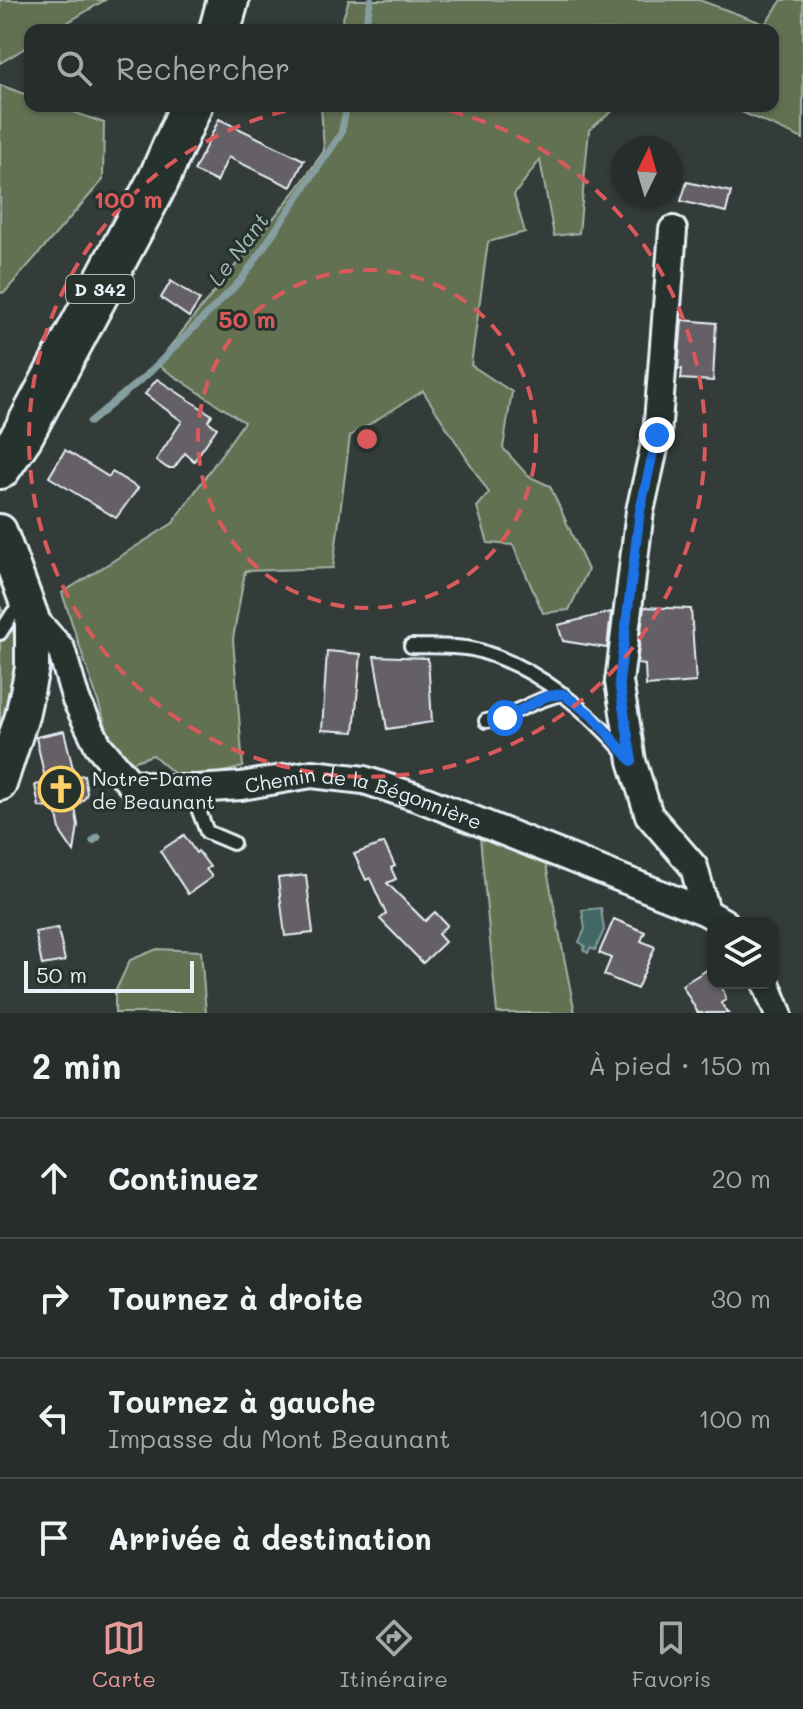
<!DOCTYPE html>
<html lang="fr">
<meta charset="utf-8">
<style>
:root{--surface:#262d2a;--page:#2e3532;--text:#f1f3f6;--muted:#a4a8a8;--line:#424947;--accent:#e69b98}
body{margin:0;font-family:Mali,sans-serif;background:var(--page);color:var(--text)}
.controls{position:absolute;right:24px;bottom:24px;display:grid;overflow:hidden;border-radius:16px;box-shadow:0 2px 6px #0004}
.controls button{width:72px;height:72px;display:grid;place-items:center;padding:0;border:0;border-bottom:2px solid var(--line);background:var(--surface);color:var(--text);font:40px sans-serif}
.compass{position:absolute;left:611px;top:136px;width:72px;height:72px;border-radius:50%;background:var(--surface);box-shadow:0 2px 6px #0004;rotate:5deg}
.scale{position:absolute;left:24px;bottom:20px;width:170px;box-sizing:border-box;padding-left:8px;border:4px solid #e8f1f8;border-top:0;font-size:22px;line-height:28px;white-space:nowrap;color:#e8f1f8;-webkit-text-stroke:6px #26332d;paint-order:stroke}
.stop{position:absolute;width:24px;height:24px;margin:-18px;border:6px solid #1a73e8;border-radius:50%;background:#fff}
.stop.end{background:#1a73e8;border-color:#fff;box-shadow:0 2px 8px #0008}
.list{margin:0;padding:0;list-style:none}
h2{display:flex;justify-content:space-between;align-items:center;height:104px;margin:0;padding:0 32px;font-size:34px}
h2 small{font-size:26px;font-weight:400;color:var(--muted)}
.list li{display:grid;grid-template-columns:52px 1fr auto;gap:24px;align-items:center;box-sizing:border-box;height:120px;padding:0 32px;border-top:2px solid var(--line)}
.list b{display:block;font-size:30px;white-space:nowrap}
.list p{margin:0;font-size:26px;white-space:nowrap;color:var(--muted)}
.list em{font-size:26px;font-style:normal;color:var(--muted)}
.icon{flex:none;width:44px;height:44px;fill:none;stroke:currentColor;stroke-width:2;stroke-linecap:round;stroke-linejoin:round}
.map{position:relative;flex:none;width:803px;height:1013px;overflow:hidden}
.search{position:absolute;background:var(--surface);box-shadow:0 2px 6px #0004;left:24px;right:24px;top:24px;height:88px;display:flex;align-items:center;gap:20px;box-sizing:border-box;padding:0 28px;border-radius:16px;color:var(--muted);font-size:30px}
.sheet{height:584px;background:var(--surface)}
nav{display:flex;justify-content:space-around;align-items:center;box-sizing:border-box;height:112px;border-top:2px solid var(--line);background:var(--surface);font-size:22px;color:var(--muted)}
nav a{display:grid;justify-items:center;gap:4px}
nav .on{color:var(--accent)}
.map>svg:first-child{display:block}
.green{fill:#637153;stroke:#a6b1a6;stroke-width:2}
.water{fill:#436866;stroke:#859fa0;stroke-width:2}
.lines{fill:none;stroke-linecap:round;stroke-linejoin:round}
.stream{stroke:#859fa0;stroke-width:7}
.building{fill:#655e66;stroke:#e8f1f8;stroke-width:2}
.service-casing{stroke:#e8f1f8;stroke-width:18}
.minor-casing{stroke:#e8f1f8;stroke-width:32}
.tertiary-casing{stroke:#e8f1f8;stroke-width:38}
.primary-casing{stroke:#e8f1f8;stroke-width:46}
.service{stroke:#26332d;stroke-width:12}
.minor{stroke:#26332d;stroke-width:26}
.tertiary{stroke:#26332d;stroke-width:32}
.primary{stroke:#26332d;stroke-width:40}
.route{stroke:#1a73e8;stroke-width:10}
.ring{fill:none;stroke:#da5a5c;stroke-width:4;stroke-dasharray:14 10}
.labels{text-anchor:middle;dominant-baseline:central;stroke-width:6;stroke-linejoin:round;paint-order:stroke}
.shield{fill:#26332d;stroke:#aeb8bb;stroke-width:2}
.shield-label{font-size:18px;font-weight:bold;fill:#e8f1f8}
.poi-label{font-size:20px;fill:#e8f1f8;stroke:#26332d;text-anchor:start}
.street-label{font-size:20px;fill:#e8f1f8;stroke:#26332d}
.water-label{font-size:22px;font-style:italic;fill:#a6babe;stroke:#26332d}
.centre{fill:#da5a5c;stroke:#26332d;stroke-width:4}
.ring-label{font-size:24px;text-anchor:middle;font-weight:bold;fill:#da5a5c;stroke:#26332d;stroke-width:6;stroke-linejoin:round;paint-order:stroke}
</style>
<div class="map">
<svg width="803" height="1013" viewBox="0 0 803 1013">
<rect width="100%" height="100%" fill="#333c38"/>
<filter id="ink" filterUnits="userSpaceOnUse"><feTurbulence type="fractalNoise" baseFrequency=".0125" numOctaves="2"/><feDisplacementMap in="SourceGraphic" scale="16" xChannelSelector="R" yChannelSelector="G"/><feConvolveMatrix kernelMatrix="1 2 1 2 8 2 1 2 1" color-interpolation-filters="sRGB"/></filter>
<g filter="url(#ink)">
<path class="green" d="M0,0h105l-50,30h-25v15l-30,18z
M349,0h350l66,24 17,-24h21v139l-75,-33h45v-76h-434z
M0,85l30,11v10h27l47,17 -1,57 -98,112 -5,1z
M321,106h298l-30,24 -10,103 -25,3 -14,-76 -26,35 11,37 -37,10 -17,123 41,27 -9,56 25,28 22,10 38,84 -19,40 -26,3 -30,-68 -25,-2 -11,-36 12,-14 -66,-102 -73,45 -17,132 -88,3 -12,68 10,128 -31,8h-36l-23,-20 -21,7 -22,-24 -48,-145 111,-70 71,-101 -88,-58 141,-175 27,-38z
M0,606l19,38 -11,74 -8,24z
M480,838l66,27 29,148h-78z
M157,949l44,2 5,62h-91v-21l15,-32z"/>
<path class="water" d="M601,908l3,22 -9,20 -5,-2 -2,5 -5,-3 2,-4 -6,-4 6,-13 -3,-19z"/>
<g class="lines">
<path class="stream" d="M364,30l7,-30
M90,422l60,-50 92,-93 99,-145 6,-28
M93,841l5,-4"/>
</g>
<path class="building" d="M219,119l85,41 -13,27 -63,-30 -11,25 -23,-11z
M687,182l44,10 -5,20 -45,-11z
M171,281l29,19 -11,17 -28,-19z
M682,320l34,3 -3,58 -32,-2 1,-10h-4z
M157,379l55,36 -4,6 9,7 -23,33 -9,-8 -11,15h-7l-11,-8 26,-39 -37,-27z
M65,450l44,27 3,-5 26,16 -22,30 -67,-41z
M644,607l47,2 5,73 -50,4 -1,-21 -8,-1z
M611,612l-4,36 -44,-7 -5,-16z
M327,651l34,3 -7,78 -32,-2z
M374,656l54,2 4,64 -45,7z
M64,731l11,46 9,-2 3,18 -2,5 -10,10 3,17 -4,27 -13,-19 -6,-25 -16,-1 -4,-22 11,-2 -10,-46z
M184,835l12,18 2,-2 12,16 -4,2 6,8 -24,17 -28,-43z
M384,843l11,23 -4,2 5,11 -9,4 38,38 10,-9 12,13 -9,9 7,8 -22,21 -43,-44 6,-5 -16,-36 -4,2 -12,-26z
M306,875l7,58 -28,3 -7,-58z
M614,919l31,13 -4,9 14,6 -18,42 -33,-14 7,-17 -12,-5z
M58,928l7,33 -23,4 -7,-33z
M710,968l3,15h6l5,9 2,8 -5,3 7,10h-30l-16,-28z"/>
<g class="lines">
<g class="service-casing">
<path id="service" d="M0,633l13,-20 15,-7
M411,646c22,1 48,-1 69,5 57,17 106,58 145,102
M486,721c28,-5 49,-23 77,-27
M196,789l3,22 8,21 26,11"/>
</g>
<g class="minor-casing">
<g id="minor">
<path d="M673,230l-16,205 -17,76 -21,171 13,79 17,54 45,52 12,45"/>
<path id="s1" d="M32,617l29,32 15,51 22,45 31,37 34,7h33l45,-3 71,-12 52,6 55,18 287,114 19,11"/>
<path d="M766,983l12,30"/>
</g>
</g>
<g class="tertiary-casing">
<path id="tertiary" d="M0,531l32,86v51l-10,48 -22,68"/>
</g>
<g class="primary-casing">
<path id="primary" d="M220,30l8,-30
M0,468l22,-32 136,-255 33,-75"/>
</g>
<use href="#service" class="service"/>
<use href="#minor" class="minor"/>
<use href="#tertiary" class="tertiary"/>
<use href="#primary" class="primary"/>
</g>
</g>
<g class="lines" filter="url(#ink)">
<path class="route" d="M505,718l42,-22 16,-2 28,21 41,46 -13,-79 21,-171 17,-76"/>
</g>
<g class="ring">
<circle cx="367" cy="439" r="169"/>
<path d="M426 106A338 338 0 1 1 308 106"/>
</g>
<defs>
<g id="church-ring" transform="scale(2.3)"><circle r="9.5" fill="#26332d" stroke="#ffd166" stroke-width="1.5"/><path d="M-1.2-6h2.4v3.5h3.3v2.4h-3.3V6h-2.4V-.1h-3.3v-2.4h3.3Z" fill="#ffd166"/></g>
</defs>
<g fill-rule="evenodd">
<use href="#church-ring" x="61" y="789"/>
</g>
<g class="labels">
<rect class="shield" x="66" y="275" width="68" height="28" rx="6"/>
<g class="shield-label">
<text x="100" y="289">D 342</text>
</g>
<g class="poi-label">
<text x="92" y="778">Notre-Dame<tspan x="92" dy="23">de Beaunant</tspan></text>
</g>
<g class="street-label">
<text stroke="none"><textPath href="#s1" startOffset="434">Chemin de la Bégonnière</textPath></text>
</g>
<g class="water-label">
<text transform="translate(238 249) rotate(-53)">Le Nant</text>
</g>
</g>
<circle cx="367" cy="439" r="12" class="centre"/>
<g class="ring-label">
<text x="128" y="208">100 m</text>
<text x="247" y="328">50 m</text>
</g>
</svg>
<div class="controls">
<button><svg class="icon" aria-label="layers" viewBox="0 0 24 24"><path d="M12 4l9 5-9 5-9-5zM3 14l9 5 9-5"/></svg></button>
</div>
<svg class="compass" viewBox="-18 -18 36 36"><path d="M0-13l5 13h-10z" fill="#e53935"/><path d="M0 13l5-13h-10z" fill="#a4a8a8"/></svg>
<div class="scale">50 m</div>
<div class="stop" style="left:505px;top:718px"></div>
<div class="stop end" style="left:657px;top:435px"></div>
<div class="search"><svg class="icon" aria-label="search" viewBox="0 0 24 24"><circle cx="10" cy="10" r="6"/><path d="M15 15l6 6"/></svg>Rechercher</div>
</div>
<section class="sheet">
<h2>2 min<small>À pied · 150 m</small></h2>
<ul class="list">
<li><svg class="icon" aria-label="ahead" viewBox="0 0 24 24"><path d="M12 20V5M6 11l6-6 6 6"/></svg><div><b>Continuez</b></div><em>20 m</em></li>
<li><svg class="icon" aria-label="right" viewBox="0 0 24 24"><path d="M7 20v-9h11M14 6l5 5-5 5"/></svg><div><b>Tournez à droite</b></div><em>30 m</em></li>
<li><svg class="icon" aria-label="left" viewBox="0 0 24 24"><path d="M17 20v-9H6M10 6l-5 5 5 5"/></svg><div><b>Tournez à gauche</b><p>Impasse du Mont Beaunant</p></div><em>100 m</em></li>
<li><svg class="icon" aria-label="arrive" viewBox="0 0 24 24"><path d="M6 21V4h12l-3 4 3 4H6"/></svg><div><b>Arrivée à destination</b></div></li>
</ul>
</section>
<nav>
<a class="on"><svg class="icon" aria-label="map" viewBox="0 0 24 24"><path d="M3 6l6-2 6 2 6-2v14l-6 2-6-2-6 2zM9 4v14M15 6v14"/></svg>Carte</a>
<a><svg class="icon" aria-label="directions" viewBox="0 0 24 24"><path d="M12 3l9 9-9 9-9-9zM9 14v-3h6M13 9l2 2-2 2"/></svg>Itinéraire</a>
<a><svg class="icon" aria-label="saved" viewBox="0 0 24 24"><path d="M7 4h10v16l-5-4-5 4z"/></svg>Favoris</a>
</nav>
